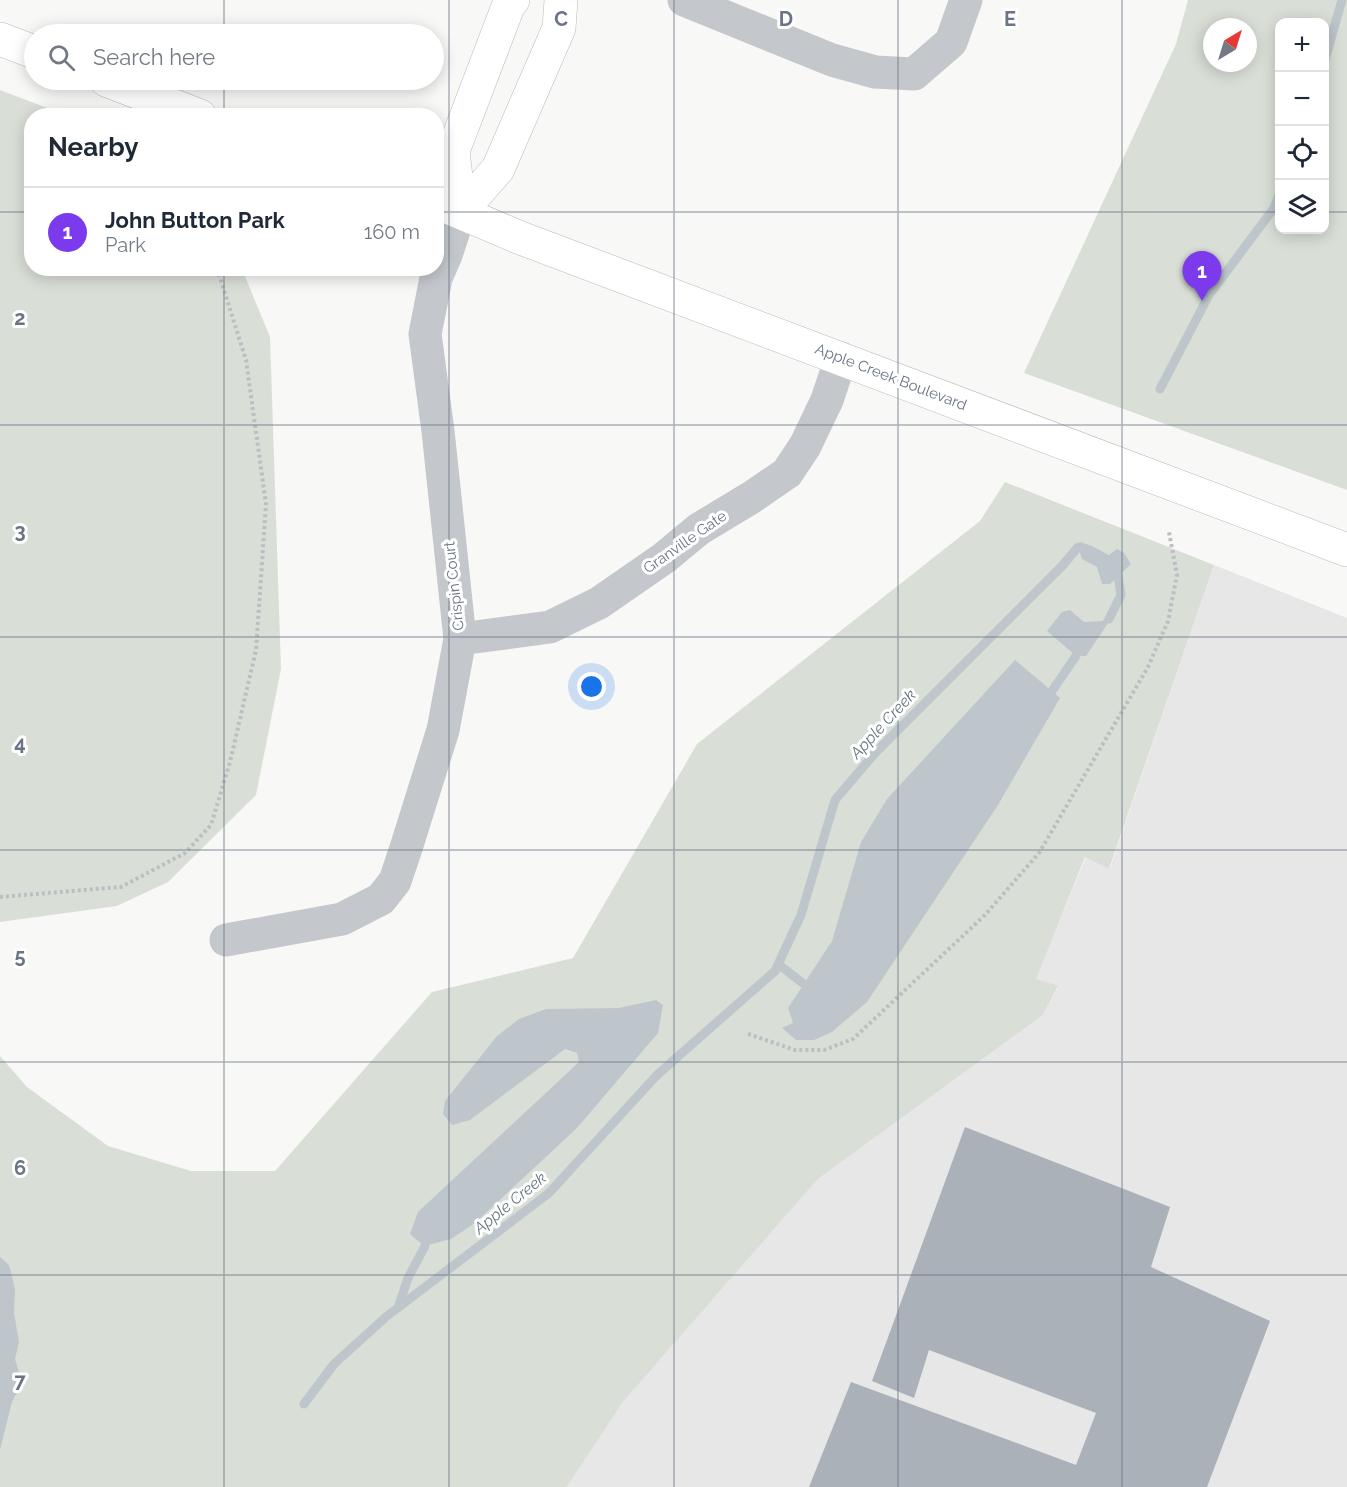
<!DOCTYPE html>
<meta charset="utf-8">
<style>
:root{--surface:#fff;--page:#f6f6f7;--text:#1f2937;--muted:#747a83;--line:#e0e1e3;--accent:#7c3aed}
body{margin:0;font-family:Raleway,sans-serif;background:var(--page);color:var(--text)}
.controls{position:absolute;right:18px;top:18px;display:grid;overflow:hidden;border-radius:12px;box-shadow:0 3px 15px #0003}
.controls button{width:54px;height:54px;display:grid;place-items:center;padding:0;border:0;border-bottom:2px solid var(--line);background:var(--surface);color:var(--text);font:30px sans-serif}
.compass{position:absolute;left:1203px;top:18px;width:54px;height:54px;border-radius:50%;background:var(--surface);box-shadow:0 3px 15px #0003;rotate:38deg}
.you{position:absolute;left:592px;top:687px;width:21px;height:21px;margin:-15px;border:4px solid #fff;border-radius:50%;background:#1a73e8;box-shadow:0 0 0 9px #1a73e833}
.badge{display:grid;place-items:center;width:39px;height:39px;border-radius:50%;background:var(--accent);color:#fff;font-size:20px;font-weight:700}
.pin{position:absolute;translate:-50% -50px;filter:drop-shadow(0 2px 3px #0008)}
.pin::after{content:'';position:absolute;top:32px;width:21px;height:18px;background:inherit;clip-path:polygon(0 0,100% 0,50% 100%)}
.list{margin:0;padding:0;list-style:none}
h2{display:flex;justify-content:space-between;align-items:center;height:78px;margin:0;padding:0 24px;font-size:26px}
h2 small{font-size:20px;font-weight:400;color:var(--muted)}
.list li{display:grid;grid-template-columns:39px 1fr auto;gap:18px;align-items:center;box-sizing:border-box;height:90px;padding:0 24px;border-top:2px solid var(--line)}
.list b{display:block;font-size:22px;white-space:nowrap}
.list p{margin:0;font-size:20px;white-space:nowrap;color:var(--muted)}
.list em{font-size:20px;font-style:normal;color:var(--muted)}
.icon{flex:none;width:33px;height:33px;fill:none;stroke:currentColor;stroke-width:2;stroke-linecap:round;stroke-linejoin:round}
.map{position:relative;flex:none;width:1347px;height:1487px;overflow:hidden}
.search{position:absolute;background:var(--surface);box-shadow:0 3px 15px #0003;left:24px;top:24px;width:420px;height:66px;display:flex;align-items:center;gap:15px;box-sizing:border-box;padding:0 21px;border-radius:33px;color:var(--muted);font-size:22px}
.panel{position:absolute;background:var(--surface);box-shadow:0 3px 15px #0003;left:24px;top:108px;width:420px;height:168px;border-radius:24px}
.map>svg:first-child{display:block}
.built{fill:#e6e7e6}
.green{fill:#d9dfd7;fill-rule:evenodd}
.water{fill:#bec6cb}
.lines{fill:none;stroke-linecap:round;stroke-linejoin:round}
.stream{stroke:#bec6cb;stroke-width:9}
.building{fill:#abb1b8}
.secondary-casing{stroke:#b7babf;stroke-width:34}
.path{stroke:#bcbec1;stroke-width:4;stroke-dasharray:3 3;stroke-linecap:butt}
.street{stroke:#c4c7cb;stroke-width:33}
.secondary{stroke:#fff;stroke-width:33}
.grid{fill:none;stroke:#697584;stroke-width:1.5;stroke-opacity:0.55}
.labels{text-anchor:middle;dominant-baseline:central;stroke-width:6;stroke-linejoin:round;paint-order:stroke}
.street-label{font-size:15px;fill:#697584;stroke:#fff}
.water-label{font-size:16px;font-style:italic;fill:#65767f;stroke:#fff}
.grid-label{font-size:20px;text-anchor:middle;font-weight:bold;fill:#697584;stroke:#fff;stroke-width:6;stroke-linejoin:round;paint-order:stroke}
</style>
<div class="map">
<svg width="1347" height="1487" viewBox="0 0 1347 1487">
<rect width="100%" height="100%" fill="#f8f8f6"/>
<path class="built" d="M1214,565l133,53v869h-780l56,-85 195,-223 225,-164 15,-28 -23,-8 51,-122 24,11z"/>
<path class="green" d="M1188,0h159v490l-323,-117 152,-329zM1280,22h44v208h-44zM1212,27h36v36h-36z
M0,90l66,25 -34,1v152l210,1 28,68 11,332 -25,126 -88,87 -51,24 -117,16z
M1005,482l209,83 -105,304 -24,-12 -49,122 22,7 -15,29 -225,164 -195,223 -56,85h-567v-431l27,31 81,59 83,25h84l157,-179 141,-34 124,-214 283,-223z"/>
<path class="water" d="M1080,542l12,4 17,9 8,-6 7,4 7,11 -21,20h-8l-5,-17 -15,-8 -4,-12z
M1070,610l14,12 18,-1 7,-6 1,5 -24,36h-10l-29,-25 15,-19z
M1015,660l45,38 -62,107 -131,197 -35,30 -18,8h-18l-14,-12 11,-5 -5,-15 44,-67 29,-99 26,-43z
M656,1000l7,5 -5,28 -81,95 -102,95 -24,16 -27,7 -14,-12 8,-22 161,-150 -2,-9 -12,-4 -95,71 -18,5 -9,-11 2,-13 52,-65 22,-17 27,-10 73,-1z
M0,1257l9,8 6,24 -1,24 5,29 -4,17 7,23 -10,20 -12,48z"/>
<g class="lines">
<path class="stream" d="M1324,63l18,-63
M1160,389l49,-94 65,-87 6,-16
M1109,619l12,-24 -3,-19
M1052,691l24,-35
M778,964l26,20
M398,1308l10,-30 17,-32
M304,1404l30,-40 53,-48 162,-123 108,-118 118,-104 26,-56 34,-115 40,-47 188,-188 15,-18"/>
</g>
<path class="building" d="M965,1127l205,80 -19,60 119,54 -63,166h-398l42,-105 225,83 20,-52 -167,-63 -15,48 -42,-17z"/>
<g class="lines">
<g class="secondary-casing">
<path id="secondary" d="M0,39l34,13
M106,80l94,36
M436,202l82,35 829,313
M460,212l38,-43 61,-141 2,-28
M460,212l-7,-61 56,-147 4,-4"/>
</g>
<path class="path" d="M0,897l121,-10 64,-34 26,-28 19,-63 26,-112 10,-146 -20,-144 -29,-92
M748,1034l47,16h29l29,-11 132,-124 54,-62 109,-186 20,-46 9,-46 -8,-43"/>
<path class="street" d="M684,0l148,60 43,12 39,2 37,-32 15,-42
M460,639l90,-12 49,-24 65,-45 35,-29 53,-32 35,-24 18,-27 22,-46 14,-42
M226,940l116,-21 39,-20 14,-18 12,-36 36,-115 17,-91 -22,-208 -13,-97 11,-56 10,-23 14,-43"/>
<use href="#secondary" class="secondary"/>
</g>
<path class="grid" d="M224,0v34M449,0v1487M674,0v1487M898,0v1487M1122,0v1487M224,80v36M0,212h32M436,212h844M1324,212h23M224,268v1219M0,425h1347M0,637h1347M0,850h1347M0,1062h1347M0,1275h1347"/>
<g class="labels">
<g class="street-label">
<text transform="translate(891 377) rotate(21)">Apple Creek Boulevard</text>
<text transform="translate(685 542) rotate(-35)">Granville Gate</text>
<text transform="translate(454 586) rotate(-96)">Crispin Court</text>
</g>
<g class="water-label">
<text transform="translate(883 724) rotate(-47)">Apple Creek</text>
<text transform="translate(510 1203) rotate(-39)">Apple Creek</text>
</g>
</g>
<g class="grid-label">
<text x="561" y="26">C</text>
<text x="786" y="26">D</text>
<text x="1010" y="26">E</text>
<text x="20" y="325">2</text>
<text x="20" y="538">3</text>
<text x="20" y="750">4</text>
<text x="20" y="963">5</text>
<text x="20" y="1175">6</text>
<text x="20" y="1388">7</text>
</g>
</svg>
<div class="controls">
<button>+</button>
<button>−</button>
<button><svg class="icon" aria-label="locate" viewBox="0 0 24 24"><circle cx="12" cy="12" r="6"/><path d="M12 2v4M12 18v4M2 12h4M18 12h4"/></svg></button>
<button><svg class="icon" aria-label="layers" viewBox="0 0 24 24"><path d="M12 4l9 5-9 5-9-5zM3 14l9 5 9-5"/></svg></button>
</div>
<svg class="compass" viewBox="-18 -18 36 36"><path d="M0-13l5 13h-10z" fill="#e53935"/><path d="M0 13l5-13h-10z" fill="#747a83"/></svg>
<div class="you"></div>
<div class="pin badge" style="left:1202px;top:301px">1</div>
<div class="search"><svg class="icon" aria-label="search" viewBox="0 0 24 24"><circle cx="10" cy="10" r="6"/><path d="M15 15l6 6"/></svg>Search here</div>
<section class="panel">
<h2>Nearby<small></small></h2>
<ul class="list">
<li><span class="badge">1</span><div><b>John Button Park</b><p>Park</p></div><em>160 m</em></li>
</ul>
</section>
</div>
